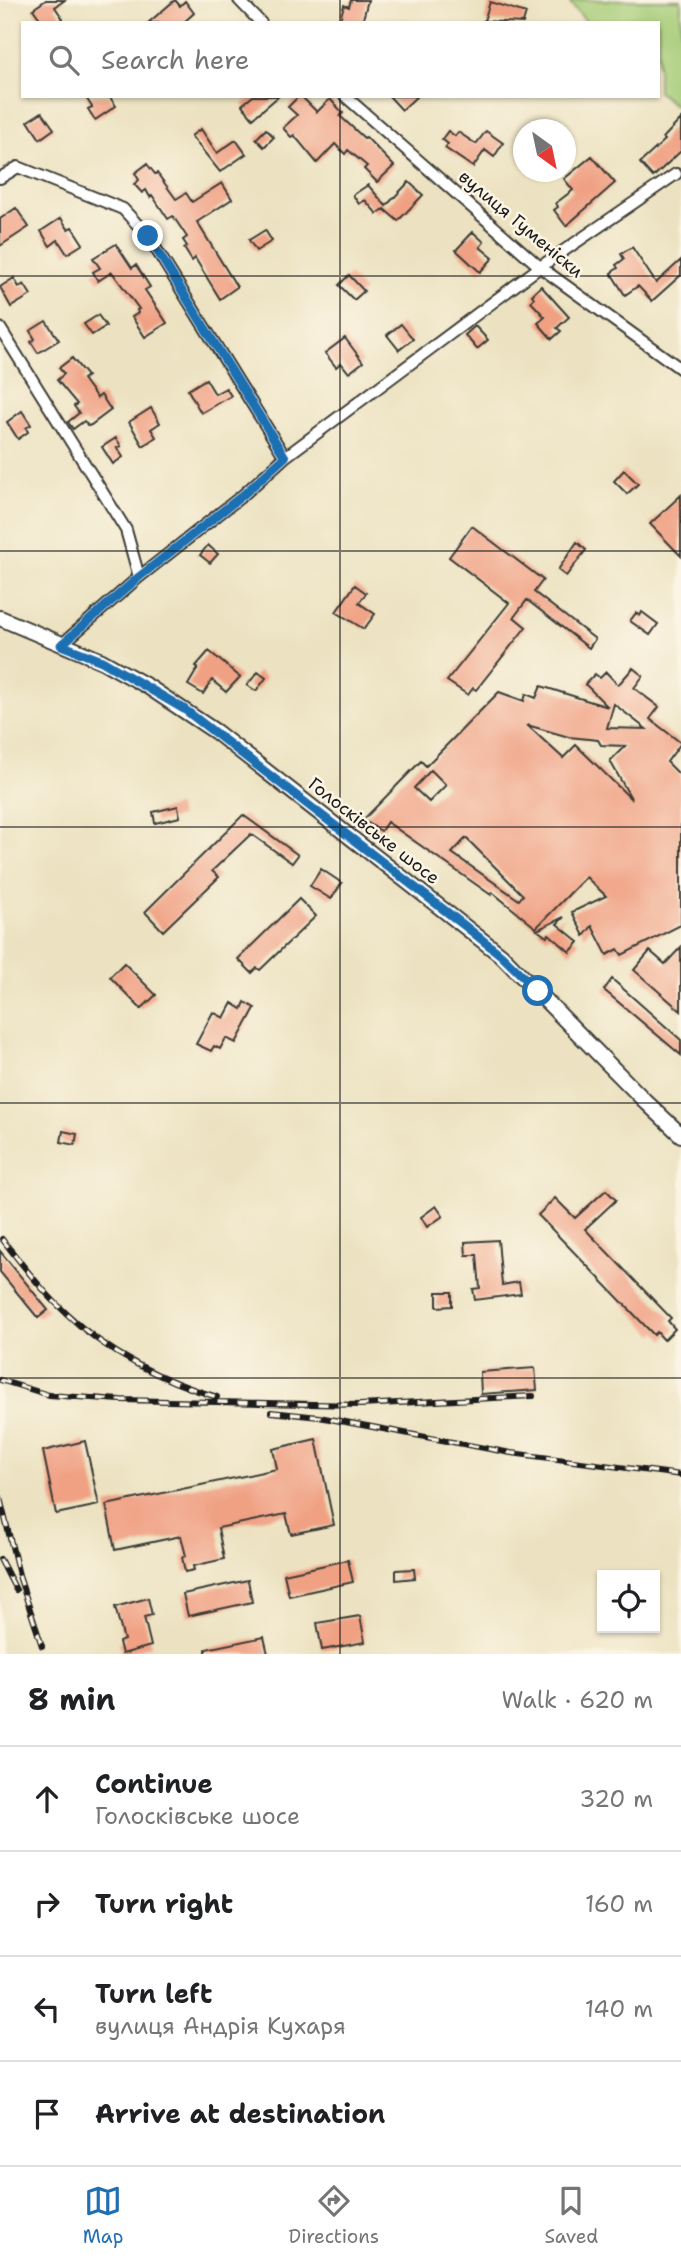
<!DOCTYPE html>
<meta charset="utf-8">
<style>
:root{--surface:#fff;--page:#f6f6f6;--text:#202124;--muted:#757577;--line:#e0e0e0;--accent:#1f6fb2}
body{margin:0;font-family:"Shantell Sans",sans-serif;background:var(--page);color:var(--text)}
.controls{position:absolute;right:21px;bottom:21px;display:grid;overflow:hidden;border-radius:0px;box-shadow:0 2px 5px #0004}
.controls button{width:63px;height:63px;display:grid;place-items:center;padding:0;border:0;border-bottom:2px solid var(--line);background:var(--surface);color:var(--text);font:35px sans-serif}
.compass{position:absolute;left:513px;top:119px;width:63px;height:63px;border-radius:50%;background:var(--surface);box-shadow:0 2px 5px #0004;rotate:147deg}
.stop{position:absolute;width:21px;height:21px;margin:-16px;border:5px solid #1f6fb2;border-radius:50%;background:#fff}
.stop.end{background:#1f6fb2;border-color:#fff;box-shadow:0 2px 7px #0008}
.list{margin:0;padding:0;list-style:none}
h2{display:flex;justify-content:space-between;align-items:center;height:91px;margin:0;padding:0 28px;font-size:30px}
h2 small{font-size:23px;font-weight:400;color:var(--muted)}
.list li{display:grid;grid-template-columns:46px 1fr auto;gap:21px;align-items:center;box-sizing:border-box;height:105px;padding:0 28px;border-top:2px solid var(--line)}
.list b{display:block;font-size:26px;white-space:nowrap}
.list p{margin:0;font-size:23px;white-space:nowrap;color:var(--muted)}
.list em{font-size:23px;font-style:normal;color:var(--muted)}
.icon{flex:none;width:38px;height:38px;fill:none;stroke:currentColor;stroke-width:2;stroke-linecap:round;stroke-linejoin:round}
.map{position:relative;flex:none;width:681px;height:1654px;overflow:hidden}
.search{position:absolute;background:var(--surface);box-shadow:0 2px 5px #0004;left:21px;right:21px;top:21px;height:77px;display:flex;align-items:center;gap:18px;box-sizing:border-box;padding:0 24px;border-radius:0px;color:var(--muted);font-size:26px}
.sheet{height:511px;background:var(--surface)}
nav{display:flex;justify-content:space-around;align-items:center;box-sizing:border-box;height:98px;border-top:2px solid var(--line);background:var(--surface);font-size:19px;color:var(--muted)}
nav a{display:grid;justify-items:center;gap:4px}
nav .on{color:var(--accent)}
.map>svg:first-child{display:block}
.green{fill:#a4cb76;stroke:#607449;stroke-width:2}
.building{fill:#f0a184;fill-rule:evenodd}
.lines{fill:none;stroke-linecap:round;stroke-linejoin:round}
.minor-casing{stroke:#3b3a35;stroke-width:14}
.tertiary-casing{stroke:#3b3a35;stroke-width:18}
.minor{stroke:#fff;stroke-width:10}
.tertiary{stroke:#fff;stroke-width:14}
.rail-casing{stroke:#1c1c1c;stroke-width:6}
.rail{stroke:#fcf5e5;stroke-width:3.5;stroke-dasharray:10;stroke-linecap:butt}
.route{stroke:#1f6fb2;stroke-width:9}
.grid{fill:none;stroke:#1c1c1c;stroke-width:2;stroke-opacity:0.55}
.labels{text-anchor:middle;dominant-baseline:central;stroke-width:5;stroke-linejoin:round;paint-order:stroke}
.street-label{font-size:18px;fill:#1c1c1c;stroke:#fcf5e5}
</style>
<div class="map">
<svg width="681" height="1654" viewBox="0 0 681 1654">
<rect width="100%" height="100%" fill="#fcf5e5"/>
<filter id="ink" filterUnits="userSpaceOnUse"><feTurbulence type="fractalNoise" baseFrequency=".0143" numOctaves="2"/><feDisplacementMap in="SourceGraphic" scale="14" xChannelSelector="R" yChannelSelector="G"/><feConvolveMatrix kernelMatrix="1 2 1 2 8 2 1 2 1" color-interpolation-filters="sRGB"/></filter>
<filter id="wash" filterUnits="userSpaceOnUse"><feTurbulence type="fractalNoise" baseFrequency=".00686" numOctaves="4" result="noise"/><feDisplacementMap in="SourceGraphic" scale="28" xChannelSelector="R" yChannelSelector="G"/><feGaussianBlur stdDeviation="1.57" result="paint"/><feColorMatrix in="noise" values="0 0 0 0 0 0 0 0 0 0 0 0 0 0 0 0 0 1.4 0 .05"/><feComposite in="paint" operator="in"/></filter>
<g filter="url(#wash)">
<rect width="100%" height="100%" fill="#ece2c1"/>
<path class="green" d="M568,0h113v110l-23,-18v-69h-71z"/>
<g id="blocks">
<path class="building" d="M46,0h19l-10,7 8,12 -5,4h-15l-10,-14z
M175,0l5,6 5,-5 9,12 -11,10h-35z
M351,0h17l-6,23h-23l5,-18 5,2z
M490,2l36,11 -3,10 -39,-2z
M85,96h24l7,10 -21,14 -7,-11 4,-2z
M253,96h26l-26,22 -11,-13z
M299,96h2l16,16 13,-13 13,14 -3,3 24,22 2,-1 28,29 -17,16 -13,-13 3,-3 -19,-16 -3,4 -10,-10 -18,19 -23,-28 -3,2 -8,-9 14,-13 -9,-8z
M389,96h28l-15,14z
M42,112l12,17 -14,10 -12,-18z
M681,119v32l-28,26 -13,-14 25,-23 -2,-2z
M201,129l16,24 19,-13 10,14 -26,18 -29,-36z
M266,129l8,8 -10,10 -8,-8z
M448,131l7,5 3,-4 18,12 10,-13 17,12 -9,14 -9,-7 -12,17 -28,-19 3,-4 -6,-5z
M592,156l23,27 -49,43 -12,-16 4,-3 -2,-4 17,-13 -9,-11z
M147,164l8,10 2,-1 19,26 10,-6 6,9 30,-19 10,16 -35,23 40,65 -17,12 -25,-41 -3,3 -8,-13 3,-2 -4,-6 4,-3 -14,-21 -5,3 -16,-24 -2,2 -4,-7 -4,3 -8,-9 5,-4 -4,-7z
M409,182l14,13 -25,26 -14,-12 -7,5 -12,-14 -6,4 -6,-9 15,-10 18,21z
M16,208l13,19 -29,19v-27z
M61,218l7,11 4,-2 11,17 -16,10 -9,-14 -8,6 -9,-15z
M265,230l7,11 -16,10 -7,-11z
M473,232l11,10 -4,5 13,11 -13,14 -24,-22z
M116,244l16,24 4,-3 14,22 -5,3 22,33 -22,14 -13,-20 6,-4 -1,-3 2,-1 -27,-37 -14,9 -5,-9 7,-4 -7,-10z
M632,247l24,36 25,-23v15l-29,26 -14,-15 -13,9 -14,-22 7,-5 -2,-3 8,-6 -3,-5z
M349,275l15,16 -10,9 -15,-15z
M14,278l5,9 5,-3 7,11 -20,12 -11,-20z
M541,286l28,31 -12,11 4,3 -9,8 -14,-16 7,-6 -14,-15 3,-4 -2,-3z
M98,315l8,11 -14,9 -8,-11z
M46,321l13,19 -21,13 -7,-11 4,-3 -5,-8z
M401,324l12,15 -14,11 -12,-15z
M475,326l13,14 -11,9 -12,-14z
M345,338l18,24 -14,11 -8,-10 -5,4 -11,-14z
M72,358l15,18 -4,3 14,19 4,-3 10,15 -20,15 -3,1 -4,-5 -11,8 -5,-7 11,-9 -5,-7 3,-2 -20,-24 7,-6 -5,-6z
M206,379l9,15 11,-6 5,8 -30,17 -13,-23z
M151,408l9,15 -9,6 5,8 -13,9 -14,-24z
M22,411l9,14 -5,3 2,4 -10,7 -11,-17z
M116,438l5,8 -4,2 6,9 -10,7 -11,-17z
M624,470l14,14 -11,10 -13,-13z
M681,495v61l-31,-32z
M472,526l71,54 -9,12 61,47 -6,9 -62,-48 -13,17 12,10 -50,63 -3,-2 -5,7 -21,-14 62,-78 -60,-46z
M577,542l9,8 -20,26 -8,-6z
M208,545l10,9 -8,9 -10,-8z
M355,585l11,8 -7,10 16,11 -11,15 -28,-17z
M642,612l16,12 -8,11 -20,-14 6,-8 4,3z
M209,651l31,26 -14,15 -14,-12 -9,14 -15,-9 10,-17 -2,-2z
M633,668l10,8 -9,12 25,19 -9,12 31,24 -14,19 14,14v149l-59,30 -4,-6 -11,6 -15,-29 -8,10 -12,-24 34,-16 -20,-19 -50,51 -44,-36 -1,3 -104,-73 -6,9 -18,-11 58,-59 5,5 73,-74 25,9 2,-7 10,4 5,-12 67,21 -23,-23 10,-10 5,4 6,-6 12,13zM614,704l32,25 -39,-1zM527,725l42,12 29,3 3,5 24,1 -15,15 22,39 -56,-55 -13,13zM431,770l15,15 -17,17 -15,-14zM466,838l57,57 -4,5 -67,-47z
M258,672l8,6 -10,13 -9,-6z
M178,806l2,11 -25,6 -2,-11z
M243,815l55,40 -6,8 -41,-29 -39,37 7,6 -56,54 -18,-19z
M321,869l21,14 -11,16 -21,-13z
M299,899l17,17 -56,54 -3,-2 -5,5 -14,-14z
M564,917l-7,7 22,18 -9,10 -21,-18 -2,3 -10,-7z
M681,947v64l-47,-41 16,-19 15,13z
M124,963l32,32 -15,14 -31,-32z
M612,979l69,61v15l-77,-65z
M245,1002l10,6 -19,35 -10,-5 -6,11 -6,-3 -3,5 -15,-7 17,-32 11,6 8,-15 10,6z
M63,1131l14,3 -2,11 -14,-3z
M606,1190l10,10 -31,29 86,89 -3,3 7,8 -11,11 -7,-8 -3,3 -116,-120 17,-17 20,20z
M436,1206l7,10 -16,11 -6,-10z
M498,1240l4,45 17,-3 2,12 -46,6 -2,-11 7,-1 -3,-33h-11l-1,-13z
M0,1251l48,59 -10,8 -38,-46z
M437,1292h15v14l-15,1z
M535,1368l2,22 -56,4 -1,-22z
M316,1439l18,86 -43,9 -5,-20 -68,14 6,31 -31,7 1,4 -9,2 -3,-15 4,-1 -5,-20 -66,14 -9,-45 171,-36 -4,-20z
M85,1441l14,64 -43,9 -13,-63z
M348,1560l5,22 -64,14 -5,-22z
M414,1569l1,9 -19,2v-10z
M248,1580l4,22 -64,14 -5,-22z
M148,1598l4,17 -8,2 7,29 -29,8 -3,-12 5,-2 -9,-33z
M360,1616l5,26 -43,8 -5,-27z
M264,1637l4,17h-62v-5z"/>
</g>
</g>
<g filter="url(#ink)">
<use href="#blocks" fill-opacity="0" stroke="#3b3a35" stroke-width="2"/>
<g class="lines">
<g class="minor-casing">
<path id="minor" d="M239,0l22,23
M345,96l195,171 141,102
M0,178l18,-11 105,42 25,27 137,221
M0,328l126,202 13,47
M61,645l78,-68 104,-82 42,-38 255,-190 136,-93"/>
</g>
<g class="tertiary-casing">
<path id="tertiary" d="M0,618l102,43 45,25 69,46 285,223 143,145 37,35"/>
</g>
<use href="#minor" class="minor"/>
<use href="#tertiary" class="tertiary"/>
<g class="rail-casing">
<path id="rail" d="M2,1239c20,25 40,52 64,74 41,40 97,68 151,84
M0,1380l49,15 71,5 240,5 173,-9
M271,1412l48,5 192,36 170,22
M0,1498l20,81 22,67
M0,1559l16,31"/>
</g>
<use href="#rail" class="rail"/>
</g>
</g>
<g class="lines" filter="url(#ink)">
<path class="route" d="M148,236l137,221 -42,38 -104,82 -78,68 41,16 82,48 281,217 36,29 37,36"/>
</g>
<path class="grid" d="M340,0v23M340,96v1558M0,276h681M0,551h681M0,827h681M0,1103h681M0,1378h681"/>
<g class="labels">
<g class="street-label">
<text transform="translate(521 224) rotate(40)">вулиця Гуменіски</text>
<text transform="translate(374 831) rotate(38)">Голосківське шосе</text>
</g>
</g>
</svg>
<div class="controls">
<button><svg class="icon" aria-label="locate" viewBox="0 0 24 24"><circle cx="12" cy="12" r="6"/><path d="M12 2v4M12 18v4M2 12h4M18 12h4"/></svg></button>
</div>
<svg class="compass" viewBox="-18 -18 36 36"><path d="M0-13l5 13h-10z" fill="#e53935"/><path d="M0 13l5-13h-10z" fill="#757577"/></svg>
<div class="stop" style="left:538px;top:991px"></div>
<div class="stop end" style="left:148px;top:236px"></div>
<div class="search"><svg class="icon" aria-label="search" viewBox="0 0 24 24"><circle cx="10" cy="10" r="6"/><path d="M15 15l6 6"/></svg>Search here</div>
</div>
<section class="sheet">
<h2>8 min<small>Walk · 620 m</small></h2>
<ul class="list">
<li><svg class="icon" aria-label="ahead" viewBox="0 0 24 24"><path d="M12 20V5M6 11l6-6 6 6"/></svg><div><b>Continue</b><p>Голосківське шосе</p></div><em>320 m</em></li>
<li><svg class="icon" aria-label="right" viewBox="0 0 24 24"><path d="M7 20v-9h11M14 6l5 5-5 5"/></svg><div><b>Turn right</b></div><em>160 m</em></li>
<li><svg class="icon" aria-label="left" viewBox="0 0 24 24"><path d="M17 20v-9H6M10 6l-5 5 5 5"/></svg><div><b>Turn left</b><p>вулиця Андрія Кухаря</p></div><em>140 m</em></li>
<li><svg class="icon" aria-label="arrive" viewBox="0 0 24 24"><path d="M6 21V4h12l-3 4 3 4H6"/></svg><div><b>Arrive at destination</b></div></li>
</ul>
</section>
<nav>
<a class="on"><svg class="icon" aria-label="map" viewBox="0 0 24 24"><path d="M3 6l6-2 6 2 6-2v14l-6 2-6-2-6 2zM9 4v14M15 6v14"/></svg>Map</a>
<a><svg class="icon" aria-label="directions" viewBox="0 0 24 24"><path d="M12 3l9 9-9 9-9-9zM9 14v-3h6M13 9l2 2-2 2"/></svg>Directions</a>
<a><svg class="icon" aria-label="saved" viewBox="0 0 24 24"><path d="M7 4h10v16l-5-4-5 4z"/></svg>Saved</a>
</nav>
